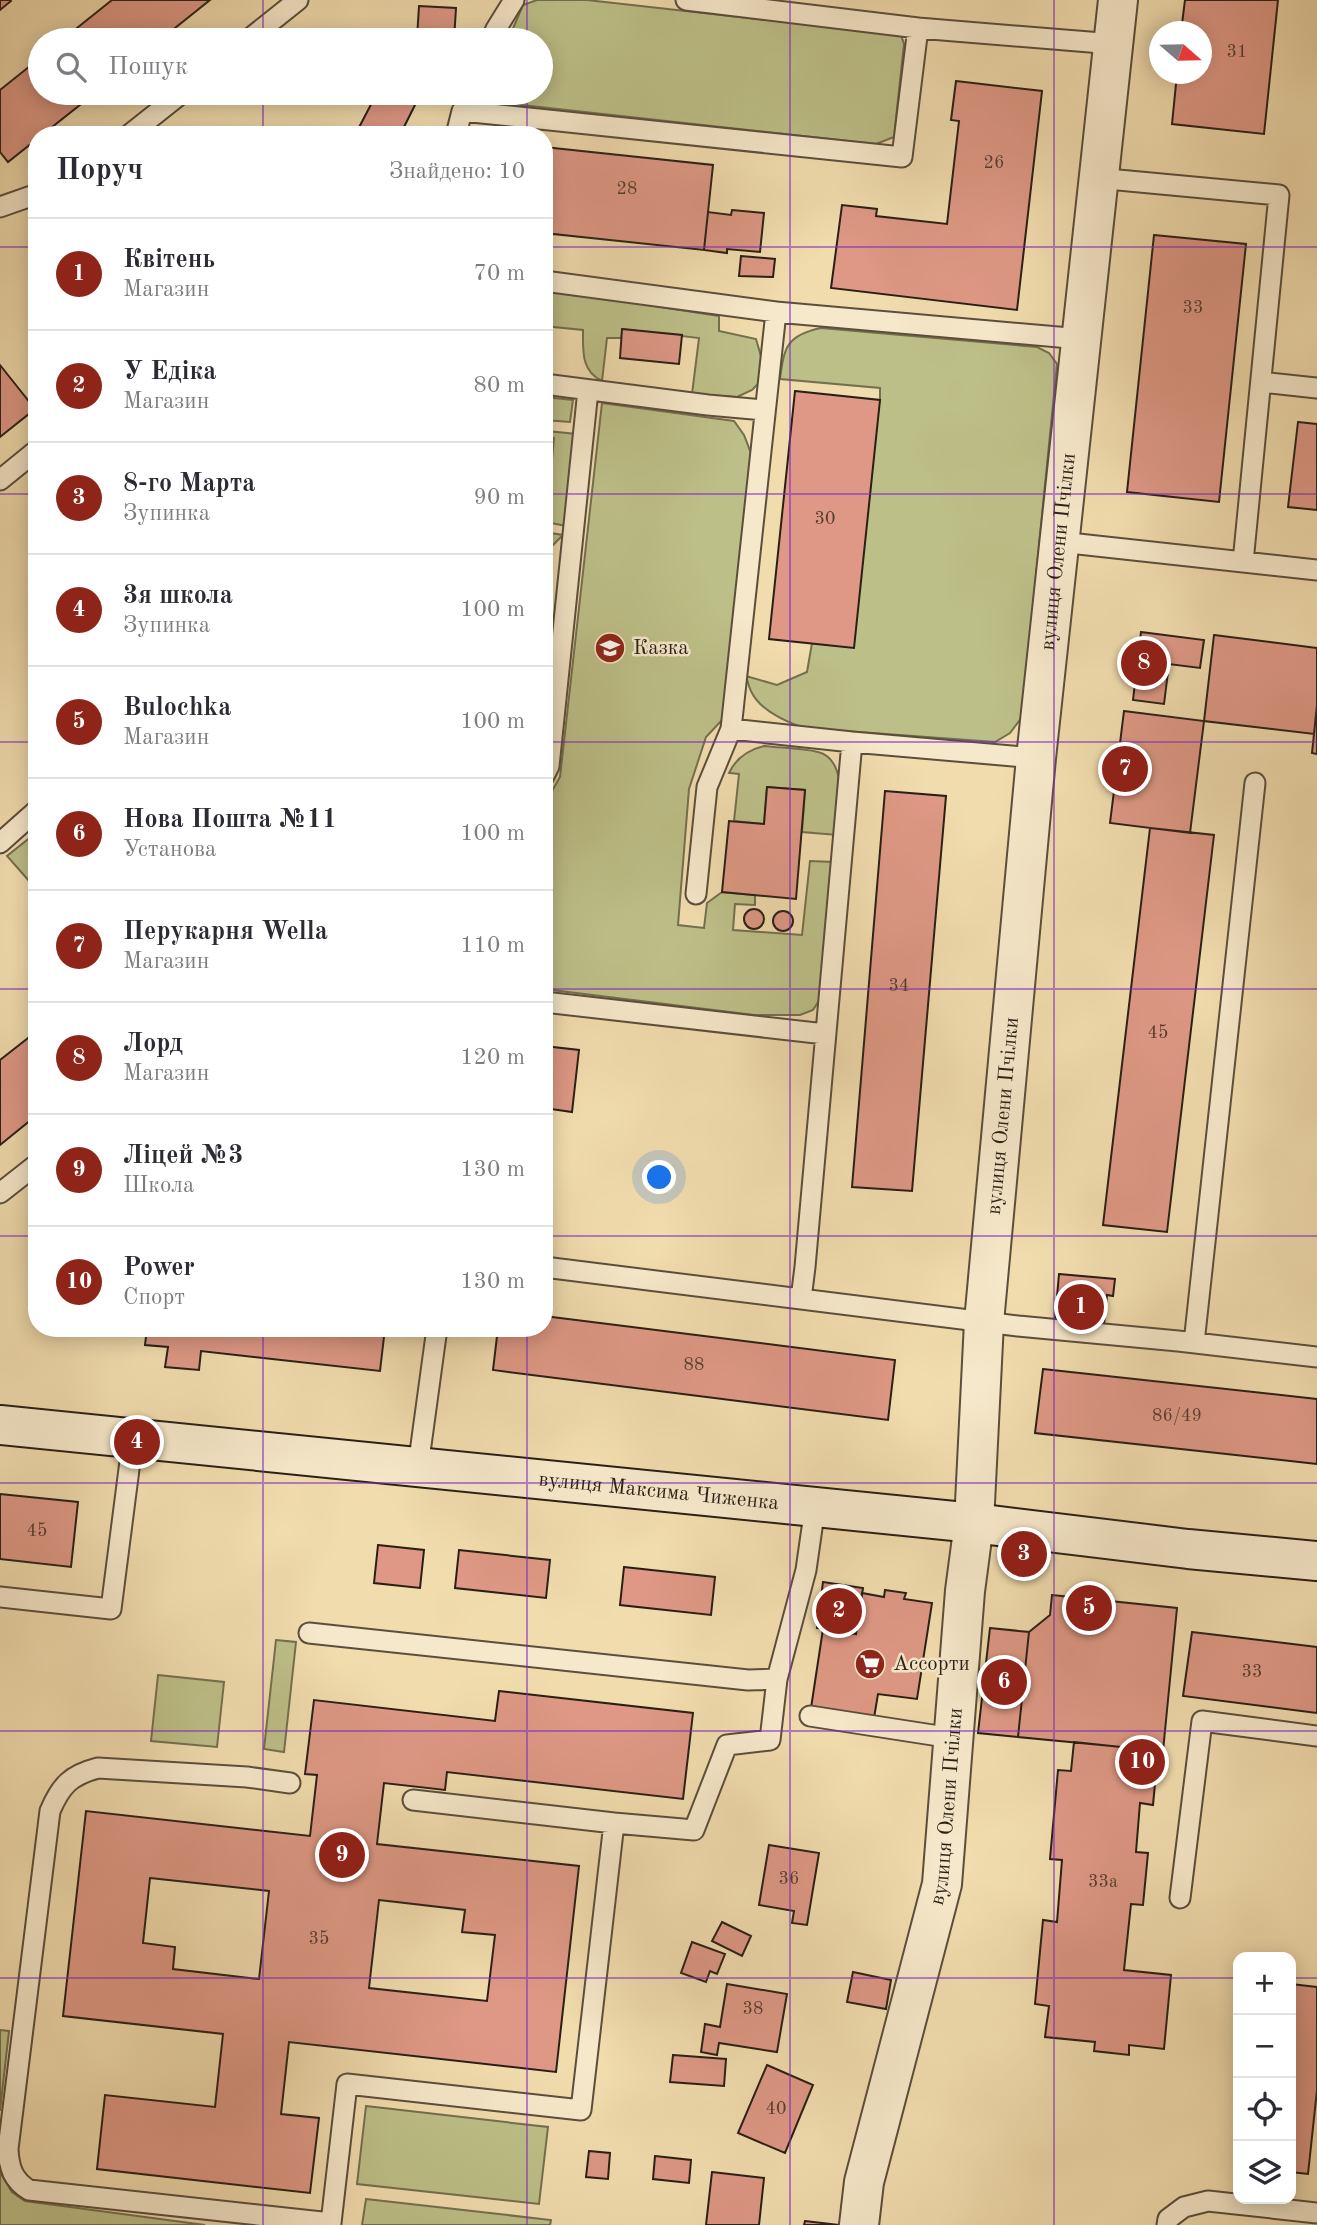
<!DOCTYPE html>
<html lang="uk">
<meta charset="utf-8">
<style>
:root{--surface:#fff;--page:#f2f2f3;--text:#2b2b33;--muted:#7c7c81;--line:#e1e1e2;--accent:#8f2418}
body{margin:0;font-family:"Old Standard TT",serif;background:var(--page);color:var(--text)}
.controls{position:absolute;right:21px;bottom:21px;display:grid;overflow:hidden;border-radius:14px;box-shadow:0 4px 18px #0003}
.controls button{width:63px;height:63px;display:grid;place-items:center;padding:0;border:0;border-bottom:2px solid var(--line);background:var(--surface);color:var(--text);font:35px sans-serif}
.compass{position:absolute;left:1149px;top:21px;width:63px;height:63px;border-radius:50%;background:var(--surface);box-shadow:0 4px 18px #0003;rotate:110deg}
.you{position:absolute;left:660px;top:1178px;width:24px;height:24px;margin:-18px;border:5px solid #fff;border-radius:50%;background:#1a73e8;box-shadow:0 0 0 10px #1a73e833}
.badge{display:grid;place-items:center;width:46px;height:46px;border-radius:50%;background:var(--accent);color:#fff;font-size:23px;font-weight:700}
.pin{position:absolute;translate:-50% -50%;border:4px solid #fff;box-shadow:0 2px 7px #0006}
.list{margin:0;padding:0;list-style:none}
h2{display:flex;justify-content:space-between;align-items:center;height:91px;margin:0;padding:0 28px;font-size:30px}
h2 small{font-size:23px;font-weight:400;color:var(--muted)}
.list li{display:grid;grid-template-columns:46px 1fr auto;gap:21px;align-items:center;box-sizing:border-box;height:112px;padding:0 28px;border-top:2px solid var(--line)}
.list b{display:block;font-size:26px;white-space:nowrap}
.list p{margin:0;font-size:23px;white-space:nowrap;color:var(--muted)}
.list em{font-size:23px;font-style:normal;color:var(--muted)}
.icon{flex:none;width:38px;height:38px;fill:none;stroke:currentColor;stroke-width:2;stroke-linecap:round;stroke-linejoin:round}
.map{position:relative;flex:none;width:1317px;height:2225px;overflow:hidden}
.search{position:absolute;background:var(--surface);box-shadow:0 4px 18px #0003;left:28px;top:28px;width:525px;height:77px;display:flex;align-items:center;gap:18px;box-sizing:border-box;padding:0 24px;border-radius:38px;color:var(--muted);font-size:26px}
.panel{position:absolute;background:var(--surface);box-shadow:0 4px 18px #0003;left:28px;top:126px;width:525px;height:1211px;border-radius:28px}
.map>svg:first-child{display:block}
.green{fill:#bdbf88;stroke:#736f4f;stroke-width:2}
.building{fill:#de9885;stroke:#291f16;stroke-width:2;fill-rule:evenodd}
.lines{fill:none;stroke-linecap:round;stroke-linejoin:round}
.lane-casing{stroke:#5b4e3c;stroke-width:23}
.street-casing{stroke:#5b4e3c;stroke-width:42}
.secondary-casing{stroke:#291f16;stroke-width:42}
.lane{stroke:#f6e8ca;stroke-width:19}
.street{stroke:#f6e8ca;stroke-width:38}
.secondary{stroke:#f6e8ca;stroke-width:38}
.grid{fill:none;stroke:#7b2cbf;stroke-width:2;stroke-opacity:0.55}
.labels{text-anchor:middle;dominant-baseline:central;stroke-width:5;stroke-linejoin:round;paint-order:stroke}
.number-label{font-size:18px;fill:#563d32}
.street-label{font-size:21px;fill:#291f16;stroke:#f6e8ca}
.poi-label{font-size:21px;fill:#291f16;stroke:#f6e8ca;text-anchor:start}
</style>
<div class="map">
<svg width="1317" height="2225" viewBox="0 0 1317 2225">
<rect width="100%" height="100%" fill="#f1dcae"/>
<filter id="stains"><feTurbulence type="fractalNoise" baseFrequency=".00286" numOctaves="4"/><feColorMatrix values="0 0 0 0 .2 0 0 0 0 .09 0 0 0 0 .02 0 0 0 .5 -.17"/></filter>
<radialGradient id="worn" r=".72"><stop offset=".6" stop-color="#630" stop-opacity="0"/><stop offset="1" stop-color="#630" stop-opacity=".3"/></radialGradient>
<path class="green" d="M537,0h50l314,35 3,9 -10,93 -18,7 -382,-42 -4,-9h51v-53h-33l15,-35z
M544,289l175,27v15l37,8 8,28 -6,17 -6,6 -15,7 -45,-3 7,-56 -76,-9 -2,9h-14l-5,43c-21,-10 -19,-30 -19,-51l-39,-4z
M821,328l216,19 12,6 8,11 -35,353 -12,16 -15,9 -191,-14c-17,-6 -43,-17 -52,-35 -3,-5 -4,-11 -6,-17l31,9 30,-13 5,-29 68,-243v-12l-100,-9c4,-32 7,-44 41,-51z
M544,397l29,3 -3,22 -26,-2z
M602,403l132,18 10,14 8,21 -29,263 -17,18 -17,52 -11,136 26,3 3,-25 15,-11 33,3v10l-20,-1 -2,26 69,5 8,-74 24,1 -14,137 -7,11 -13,5h-46l-210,-26v-188l4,-3 12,-21z
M547,431l29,3 -10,92 -20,-4 8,-84 -8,-2z
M544,532l19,3 -19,19z
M544,606c19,28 4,84 0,117z
M764,746c17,2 37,2 54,6 31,8 21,59 19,83l-35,-3 3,-42 -38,-3 -3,37 -30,-3 5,-47 -10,-1c7,-15 19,-23 35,-27z
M37,832v58l-30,-34z
M276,1640l20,2 -12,110 -20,-3z
M158,1675l66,7 -7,65 -66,-6z
M0,2030l9,1 -9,80z
M366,2106l182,21 -9,77 -182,-20z
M0,2172l12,20 13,9 180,24h-205z
M366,2199l185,21 -1,5h-188z"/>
<path class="building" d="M0,0h10l1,1 -11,9z
M112,0h98l-50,40h-98z
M1185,0h93l-14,134 -92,-10 5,-50h25v-42h-21z
M419,6l37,2 -2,32 -37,-2z
M40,58v35h55l-53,42h-5v4l-29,23 -8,-10v-62z
M956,81l86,10 -25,219 -186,-22 11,-83 35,4 -1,7 71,8 12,-103 -8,-1z
M377,93h44l-21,42h-45z
M544,147l169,18 -9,85 -160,-17z
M732,210l32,3 -4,39 -33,-3v4l-23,-3 4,-38 23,3z
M1154,235l92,9 -27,258 -92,-10z
M741,256l34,3 -2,18 -34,-1z
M622,329l60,6 -3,29 -59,-6z
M0,365l35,44 -35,28z
M795,391l85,9 -26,248 -85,-9z
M1298,422l19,2v86l-29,-3z
M1141,632l63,8 -4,28 -31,-4 -5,40 -31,-4z
M1214,635l103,13v57l-3,29 -110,-13z
M1317,705v49l-5,-1z
M1124,711l80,10 -14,112 -80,-10z
M767,787l38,3 -9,109 -74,-7 7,-71 35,3z
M885,791l61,5 -34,395 -60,-4z
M1150,828l64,7 -47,397 -64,-7z
M744 919a10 10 0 1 1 20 0a10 10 0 1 1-20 0Z
M773 921a10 10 0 1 1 20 0a10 10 0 1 1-20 0Z
M37,1031v84l-37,30v-85z
M544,1046l35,4 -7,62 -28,-4z
M1059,1274l56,5 -2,17 -6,-1 -3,29 -49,-5z
M544,1316l351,44 -7,60 -395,-50 5,-42h46z
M147,1328h238l-5,43 -179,-20 -2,19 -34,-3 3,-20 -23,-2z
M1043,1369l274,30v65l-282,-31z
M0,1494l78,8 -7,65 -71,-8z
M1016,1542l31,4 -2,18 -31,-4z
M378,1545l46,5 -4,38 -46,-5z
M459,1550l91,10 -4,38 -91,-10z
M624,1567l91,10 -4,38 -91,-10z
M823,1582l40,6 -7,46 -39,-6z
M885,1590l21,3 -2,6 28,4 -15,96 -39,-5 -4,24 -63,-10 12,-79 33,5 6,-41 22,4z
M1052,1595l125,13 -14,143 -145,-14 11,-105 21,-17z
M990,1628l39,4 -11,105 -40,-4z
M1192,1632l125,15v66l-134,-17z
M499,1691l194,22 -10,86 -236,-27 -2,18 -61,-7 -7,61 202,22 -23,206 -267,-30 -8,72 38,4 -9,75 -213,-24 8,-74 110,12 8,-73 -160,-18 23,-205 224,25 7,-61 -12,-1 9,-74 181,21zM150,1878l119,13 -10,88 -86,-10 2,-22 -32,-4zM379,1900l86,10 -3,22 33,3 -8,66 -118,-13z
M1074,1742l84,9 -5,54 -13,-2 -4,49 12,1 -5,52 -12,-1 -7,66 47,5 -7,74 -35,-4v10l-35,-4 1,-9 -50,-5 4,-31 -14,-2 8,-84 14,2 5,-62 -12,-1 8,-89 13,1z
M769,1845l50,8 -12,72 -15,-2 2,-12 -35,-6z
M722,1922l29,14 -9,20 -30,-15z
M692,1942l33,12 -8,20 -7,-3 -4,11 -25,-9z
M853,1972l38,8 -5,29 -39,-7z
M727,1984l60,10 -10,58 -58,-9 -2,12 -16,-3 4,-28 15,3z
M1291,1984l26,3v103l-9,84 -17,-2z
M673,2055l53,4 -2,27 -54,-4z
M767,2065l46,20 -28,68 -47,-20z
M589,2151l21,2 -2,26 -22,-2z
M655,2156l36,4 -2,23 -36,-4z
M712,2172l52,6 -5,47h-53z
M805,2221l34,4h-35z"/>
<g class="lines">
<g class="lane-casing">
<path id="lane" d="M686,0l232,28 196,16
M248,40l50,-40
M491,40l5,-11 18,-29
M129,135l53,-42
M456,135l6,-24 440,46 16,-129
M1097,178l182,17 -36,367
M0,207l37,-13
M544,281l232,31
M1261,382l56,6
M544,384l164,21 56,5
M0,480l37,-30
M1060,542l257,28
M852,742l-121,-13 45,-417 305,27
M544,776l5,-10 39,-376
M0,843l37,-33
M696,894l11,-107 24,-58
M544,1002l281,32
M0,1193l37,-29
M544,1267l474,59 160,15 139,16
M801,1299l4,-32 47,-525 184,16
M1194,1343l61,-560
M418,1467l19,-139
M0,1597l111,12 22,-171
M309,1633l439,47 29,-1
M810,1716l142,22
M290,1783l-43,-6 -149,-9c-27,7 -37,17 -48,43l-42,338c1,19 5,31 21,41l302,33 16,-139 234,26 33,-287 80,7 33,-85 43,-5 7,-61 29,-109 9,-63
M413,1800l201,23
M1180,1898l22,-177 115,15
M1167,2225l1,-6 16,-12 24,-6 109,12"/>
</g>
<g class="street-casing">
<g id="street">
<path id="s1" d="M859,2225l5,-43 78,-298 23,-293 9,-68 10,-201 52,-564 82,-758"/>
</g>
</g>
<g class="secondary-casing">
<g id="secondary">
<path id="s2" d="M0,1425l974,98 214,26 129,12"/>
</g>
</g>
<use href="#lane" class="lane"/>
<use href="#street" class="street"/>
<use href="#secondary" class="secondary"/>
</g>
<path class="grid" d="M263,0v40M527,0v40M790,0v2225M1054,0v2225M263,93v42M527,93v42M0,247h37M544,247h773M0,494h37M544,494h773M0,742h37M544,742h773M0,989h37M544,989h773M0,1236h37M544,1236h773M263,1328v897M527,1328v897M0,1483h1317M0,1731h1317M0,1978h1238M1291,1978h26"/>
<defs>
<g id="school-disc" transform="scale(1.575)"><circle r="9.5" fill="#8f2418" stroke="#f6e8ca"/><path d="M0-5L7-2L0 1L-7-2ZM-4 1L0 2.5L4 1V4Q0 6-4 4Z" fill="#fff"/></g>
<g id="supermarket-disc" transform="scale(1.575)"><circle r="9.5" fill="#8f2418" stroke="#f6e8ca"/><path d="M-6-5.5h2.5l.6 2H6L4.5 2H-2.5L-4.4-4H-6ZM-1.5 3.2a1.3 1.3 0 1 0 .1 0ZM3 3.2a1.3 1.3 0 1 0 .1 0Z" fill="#fff"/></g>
</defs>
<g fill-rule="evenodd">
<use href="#school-disc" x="610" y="648"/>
<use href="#supermarket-disc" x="870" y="1664"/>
</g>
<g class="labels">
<g class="number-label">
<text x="1237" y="52">31</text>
<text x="994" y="163">26</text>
<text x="627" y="189">28</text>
<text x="1193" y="308">33</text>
<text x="825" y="519">30</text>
<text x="899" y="986">34</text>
<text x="1158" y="1033">45</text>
<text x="694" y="1365">88</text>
<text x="1177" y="1416">86/49</text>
<text x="37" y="1531">45</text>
<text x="1252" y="1672">33</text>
<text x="789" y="1879">36</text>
<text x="1103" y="1882">33а</text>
<text x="319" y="1939">35</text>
<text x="753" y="2009">38</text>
<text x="776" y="2109">40</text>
</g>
<g class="street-label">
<text stroke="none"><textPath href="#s1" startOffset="1689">вулиця Олени Пчілки</textPath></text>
<text stroke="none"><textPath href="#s1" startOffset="1122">вулиця Олени Пчілки</textPath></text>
<text stroke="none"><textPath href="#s2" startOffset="662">вулиця Максима Чиженка</textPath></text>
<text stroke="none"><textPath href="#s1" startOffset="429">вулиця Олени Пчілки</textPath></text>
</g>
<g class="poi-label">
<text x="633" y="648">Казка</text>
<text x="893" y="1664">Ассорти</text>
</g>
</g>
<rect width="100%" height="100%" filter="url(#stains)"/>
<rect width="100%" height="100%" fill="url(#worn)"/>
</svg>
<div class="controls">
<button>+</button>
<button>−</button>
<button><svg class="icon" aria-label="locate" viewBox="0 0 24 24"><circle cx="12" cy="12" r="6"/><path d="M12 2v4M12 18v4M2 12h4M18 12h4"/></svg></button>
<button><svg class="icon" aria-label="layers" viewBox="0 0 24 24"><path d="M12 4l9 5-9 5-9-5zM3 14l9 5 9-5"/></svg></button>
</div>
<svg class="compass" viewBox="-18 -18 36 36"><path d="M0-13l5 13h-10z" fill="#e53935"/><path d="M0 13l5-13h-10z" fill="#7c7c81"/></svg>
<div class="you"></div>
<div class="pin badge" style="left:1081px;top:1307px">1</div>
<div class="pin badge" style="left:839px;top:1611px">2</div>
<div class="pin badge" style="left:1024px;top:1554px">3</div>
<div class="pin badge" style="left:137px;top:1442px">4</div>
<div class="pin badge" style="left:1089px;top:1608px">5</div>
<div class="pin badge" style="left:1004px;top:1682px">6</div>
<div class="pin badge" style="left:1125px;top:769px">7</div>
<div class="pin badge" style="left:1144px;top:663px">8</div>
<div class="pin badge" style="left:342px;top:1855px">9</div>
<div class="pin badge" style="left:1142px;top:1762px">10</div>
<div class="search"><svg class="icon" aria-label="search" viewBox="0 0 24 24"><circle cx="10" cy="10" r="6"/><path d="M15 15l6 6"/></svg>Пошук</div>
<section class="panel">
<h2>Поруч<small>Знайдено: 10</small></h2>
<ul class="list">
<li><span class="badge">1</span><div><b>Квітень</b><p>Магазин</p></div><em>70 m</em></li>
<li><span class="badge">2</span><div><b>У Едіка</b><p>Магазин</p></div><em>80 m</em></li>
<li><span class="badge">3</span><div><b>8-го Марта</b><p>Зупинка</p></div><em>90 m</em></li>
<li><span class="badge">4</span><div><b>3я школа</b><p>Зупинка</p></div><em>100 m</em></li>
<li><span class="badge">5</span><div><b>Bulochka</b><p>Магазин</p></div><em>100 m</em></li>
<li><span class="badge">6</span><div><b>Нова Пошта №11</b><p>Установа</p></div><em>100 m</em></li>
<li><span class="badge">7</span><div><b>Перукарня Wella</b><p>Магазин</p></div><em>110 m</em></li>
<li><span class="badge">8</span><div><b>Лорд</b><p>Магазин</p></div><em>120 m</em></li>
<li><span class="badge">9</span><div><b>Ліцей №3</b><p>Школа</p></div><em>130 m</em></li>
<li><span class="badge">10</span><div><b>Power</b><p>Спорт</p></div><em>130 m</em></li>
</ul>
</section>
</div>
